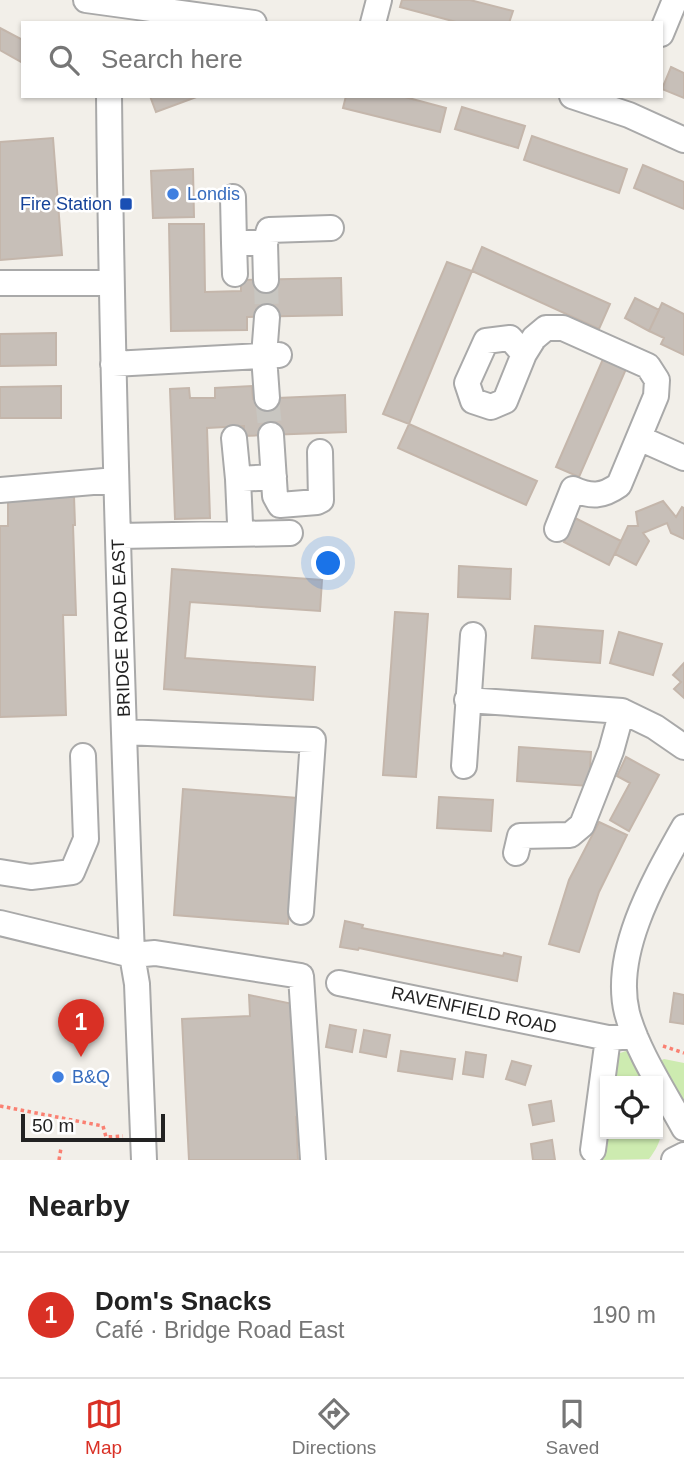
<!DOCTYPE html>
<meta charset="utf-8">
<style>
:root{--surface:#fff;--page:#f6f6f6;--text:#222;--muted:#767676;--line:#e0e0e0;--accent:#d93025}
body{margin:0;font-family:Helvetica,sans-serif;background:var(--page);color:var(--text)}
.controls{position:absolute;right:21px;bottom:21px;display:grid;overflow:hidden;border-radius:0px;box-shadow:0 2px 5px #0004}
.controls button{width:63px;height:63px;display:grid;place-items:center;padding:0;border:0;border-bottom:2px solid var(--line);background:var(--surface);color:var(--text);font:35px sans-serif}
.scale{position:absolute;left:21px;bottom:18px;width:144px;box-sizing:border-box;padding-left:7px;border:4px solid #222;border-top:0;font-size:19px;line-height:24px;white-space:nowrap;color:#222;-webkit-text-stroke:5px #fff;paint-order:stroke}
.you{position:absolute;left:329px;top:564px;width:24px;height:24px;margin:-18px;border:5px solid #fff;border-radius:50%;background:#1a73e8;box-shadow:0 0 0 10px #1a73e833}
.badge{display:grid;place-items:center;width:46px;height:46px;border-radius:50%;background:var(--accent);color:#fff;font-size:23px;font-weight:700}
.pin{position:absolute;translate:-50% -58px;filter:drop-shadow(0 2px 4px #0008)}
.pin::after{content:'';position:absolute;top:37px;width:24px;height:21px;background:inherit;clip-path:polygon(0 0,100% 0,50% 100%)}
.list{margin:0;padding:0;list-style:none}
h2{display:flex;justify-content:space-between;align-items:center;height:91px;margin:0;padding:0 28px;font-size:30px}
h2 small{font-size:23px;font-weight:400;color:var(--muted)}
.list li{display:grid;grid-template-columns:46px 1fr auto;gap:21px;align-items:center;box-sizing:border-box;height:126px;padding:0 28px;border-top:2px solid var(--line)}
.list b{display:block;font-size:26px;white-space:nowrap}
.list p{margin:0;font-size:23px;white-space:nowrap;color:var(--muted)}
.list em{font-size:23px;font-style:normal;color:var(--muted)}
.icon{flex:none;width:38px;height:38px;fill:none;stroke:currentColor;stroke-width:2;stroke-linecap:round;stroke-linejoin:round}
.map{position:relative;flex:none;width:684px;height:1160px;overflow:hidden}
.search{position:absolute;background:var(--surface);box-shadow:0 2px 5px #0004;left:21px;right:21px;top:21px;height:77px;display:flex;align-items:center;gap:18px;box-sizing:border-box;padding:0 24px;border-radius:0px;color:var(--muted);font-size:26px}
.sheet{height:217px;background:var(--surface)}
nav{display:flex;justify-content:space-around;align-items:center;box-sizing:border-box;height:98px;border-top:2px solid var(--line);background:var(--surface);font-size:19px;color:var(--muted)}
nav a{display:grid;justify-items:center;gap:4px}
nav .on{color:var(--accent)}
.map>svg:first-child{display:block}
.grass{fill:#cdebb0}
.building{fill:#c7bfb8;stroke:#c4b6ab;stroke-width:2}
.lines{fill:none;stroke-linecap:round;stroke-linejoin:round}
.minor-tunnel{stroke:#c8c6c1;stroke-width:24;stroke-dasharray:24 12;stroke-linecap:butt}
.minor-casing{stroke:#a9a9a9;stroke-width:28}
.path{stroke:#fa8072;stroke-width:3.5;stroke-dasharray:3.5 3.5;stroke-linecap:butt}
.minor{stroke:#fff;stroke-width:24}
.shop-dot{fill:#3f7fe0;stroke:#fff;stroke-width:2.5}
.transit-dot{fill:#1a4fb4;stroke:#fff;stroke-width:2.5}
.labels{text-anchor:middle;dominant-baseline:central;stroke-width:5;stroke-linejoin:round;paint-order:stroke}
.shop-label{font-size:18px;fill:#366cbe;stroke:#fff;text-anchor:start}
.transit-label{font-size:18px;fill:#164399;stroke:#fff;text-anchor:end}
.street-label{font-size:18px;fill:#222;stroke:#fff}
</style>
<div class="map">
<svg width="684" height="1160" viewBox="0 0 684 1160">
<rect width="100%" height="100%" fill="#f2efe9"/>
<path class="grass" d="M626,1051l5,1 16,29h-38l8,-27z
M664,1059l20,4v42l-24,-44z
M658,1105c7,21 5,36 -9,54l-48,1 -1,-8 5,-18h53z"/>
<path class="building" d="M402,0h68l43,11 -4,12h-49l-60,-16z
M0,28l23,12v23l-23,-13z
M671,67l13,6v25l-22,-9z
M150,96h49l-43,16z
M346,96h55l45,12 -6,24 -97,-24z
M462,107l63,19 -7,22 -63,-19z
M532,136l95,33 -8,24 -95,-33z
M53,138l9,117 -62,5v-118z
M643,165l41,17v27l-50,-21z
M193,169l1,48 -41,1 -2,-47z
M169,224h35l1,68 36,-1v-11l100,-2 1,37 -95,2v13l-76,1z
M482,247l128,57 -11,25 -127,-58z
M447,262l25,9 -63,153 -26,-10z
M635,298l24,12 -10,21 -24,-13z
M662,303l22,11v41l-23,-11 3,-6 -15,-7z
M56,333v32l-56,1v-32z
M603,359l23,10 -47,108 -23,-10z
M61,386v32h-61v-31z
M252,386l1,13 92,-4 1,37 -102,4v-10l-37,2 3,90 -35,1 -5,-130 19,-1 1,10h25v-10z
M409,424l128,57 -11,24 -128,-57z
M74,496l1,29h-2l3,90h-13l3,100 -66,2v-191h8v-29z
M663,501l13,16 6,-10 2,1v31l-13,-6 -4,-10 -24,10 6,8 -13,24 -21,-11 13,-28h10l-2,-14z
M575,518l46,23 -12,24 -45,-23z
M459,566l52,3 -1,30 -52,-2z
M172,569l150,11 -2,31 -130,-9 -5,56 130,9 -2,33 -149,-11z
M395,612l33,2 -12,163 -33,-2z
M535,626l68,5 -3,32 -68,-5z
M619,632l43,12 -9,31 -43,-12z
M684,663v35l-10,-9 7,-7 -8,-7z
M519,747l72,5 -2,34 -72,-5z
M626,757l33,18 -30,56 -19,-11 20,-37 -13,-7z
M183,789l114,9 -9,126 -114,-9z
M439,797l54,3 -2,31 -54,-3z
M599,822l28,13 -28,57 -20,60 -30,-8 20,-64z
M345,921l18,4 -1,3 141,28 1,-3 17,4 -4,24 -158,-33 -1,2 -18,-3z
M674,993l10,2v29l-14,-2z
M249,995l44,9 5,113h-2l2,43h-109l-7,-141 68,-3z
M330,1025l26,5 -4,22 -26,-5z
M364,1030l26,5 -4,22 -26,-5z
M401,1051l54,8 -3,20 -54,-8z
M466,1052l20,3 -3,22 -20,-3z
M512,1061l19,5 -6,19 -19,-6z
M551,1101l3,20 -21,4 -4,-20z
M552,1140l3,20h-22l-2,-16z"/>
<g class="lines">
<path class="minor-tunnel" d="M266,280l1,37
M267,398l4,37"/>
<g class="minor-casing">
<path id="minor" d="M86,0l168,23
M373,23l6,-23
M661,34l14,-34
M109,96c3,287 12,573 23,859l5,29 7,176
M572,96l57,19 55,25
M233,197l1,46
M235,274l-1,-31h31
M266,280l-1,-37 4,-13 62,-2
M0,283h111
M524,354l-14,-16 -24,3 -19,42 6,18 18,6 14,-6 19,-47 10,-16 12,-10h17l85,38 9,14 -1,16 -37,89c-17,12 -28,12 -46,4l-16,40
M113,364l166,-9
M267,398l-3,-42 3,-39
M271,435l4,61 5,9 37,-3 4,-2 -1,-48
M234,438l4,41
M639,438l45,20
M0,490l116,-10
M240,523l-2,-44 36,-2
M118,536l172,-3
M467,700l155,11 33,16 29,20
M124,732l189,8 -12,172
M464,766l9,-131
M684,827c-29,52 -72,125 -57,186 10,38 38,80 57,115
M516,853l4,-17 50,-1 12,-10 29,-74 11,-40
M0,872l31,5 41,-5 14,-33 -3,-83
M0,923l132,32 23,-2 146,23 12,184
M339,983l269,55 27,-2
M593,1150l15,-112
M674,1160l10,-5"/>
</g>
<path class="path" d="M663,1046l21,7
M0,1106l103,20 3,11 17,-1
M59,1160l2,-12"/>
<use href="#minor" class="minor"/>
</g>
<g class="shop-dot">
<circle cx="173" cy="194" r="7"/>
<circle cx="58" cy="1077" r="7"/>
</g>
<rect class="transit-dot" x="119" y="197" width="14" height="14" rx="3.5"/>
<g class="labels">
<g class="shop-label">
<text x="187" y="194">Londis</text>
<text x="72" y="1077">B&amp;Q</text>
</g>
<g class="transit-label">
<text x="112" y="204">Fire Station</text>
</g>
<g class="street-label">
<text transform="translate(121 628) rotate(-92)">BRIDGE ROAD EAST</text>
<text transform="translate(474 1010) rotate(12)">RAVENFIELD ROAD</text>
</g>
</g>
</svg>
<div class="controls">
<button><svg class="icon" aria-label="locate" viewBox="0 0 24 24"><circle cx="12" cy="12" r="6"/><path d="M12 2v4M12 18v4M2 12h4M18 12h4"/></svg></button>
</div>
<div class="scale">50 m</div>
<div class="you"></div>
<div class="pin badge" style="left:81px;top:1057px">1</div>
<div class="search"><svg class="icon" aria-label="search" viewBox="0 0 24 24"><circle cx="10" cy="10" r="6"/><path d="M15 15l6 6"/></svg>Search here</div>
</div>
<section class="sheet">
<h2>Nearby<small></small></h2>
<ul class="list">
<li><span class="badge">1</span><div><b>Dom's Snacks</b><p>Café · Bridge Road East</p></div><em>190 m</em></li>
</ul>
</section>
<nav>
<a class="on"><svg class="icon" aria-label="map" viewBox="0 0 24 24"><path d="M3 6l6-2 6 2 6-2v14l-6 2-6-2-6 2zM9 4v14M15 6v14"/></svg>Map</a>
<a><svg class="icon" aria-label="directions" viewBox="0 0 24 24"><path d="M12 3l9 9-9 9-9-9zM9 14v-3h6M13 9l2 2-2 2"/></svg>Directions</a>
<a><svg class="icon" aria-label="saved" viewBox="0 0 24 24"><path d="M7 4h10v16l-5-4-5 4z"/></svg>Saved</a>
</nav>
